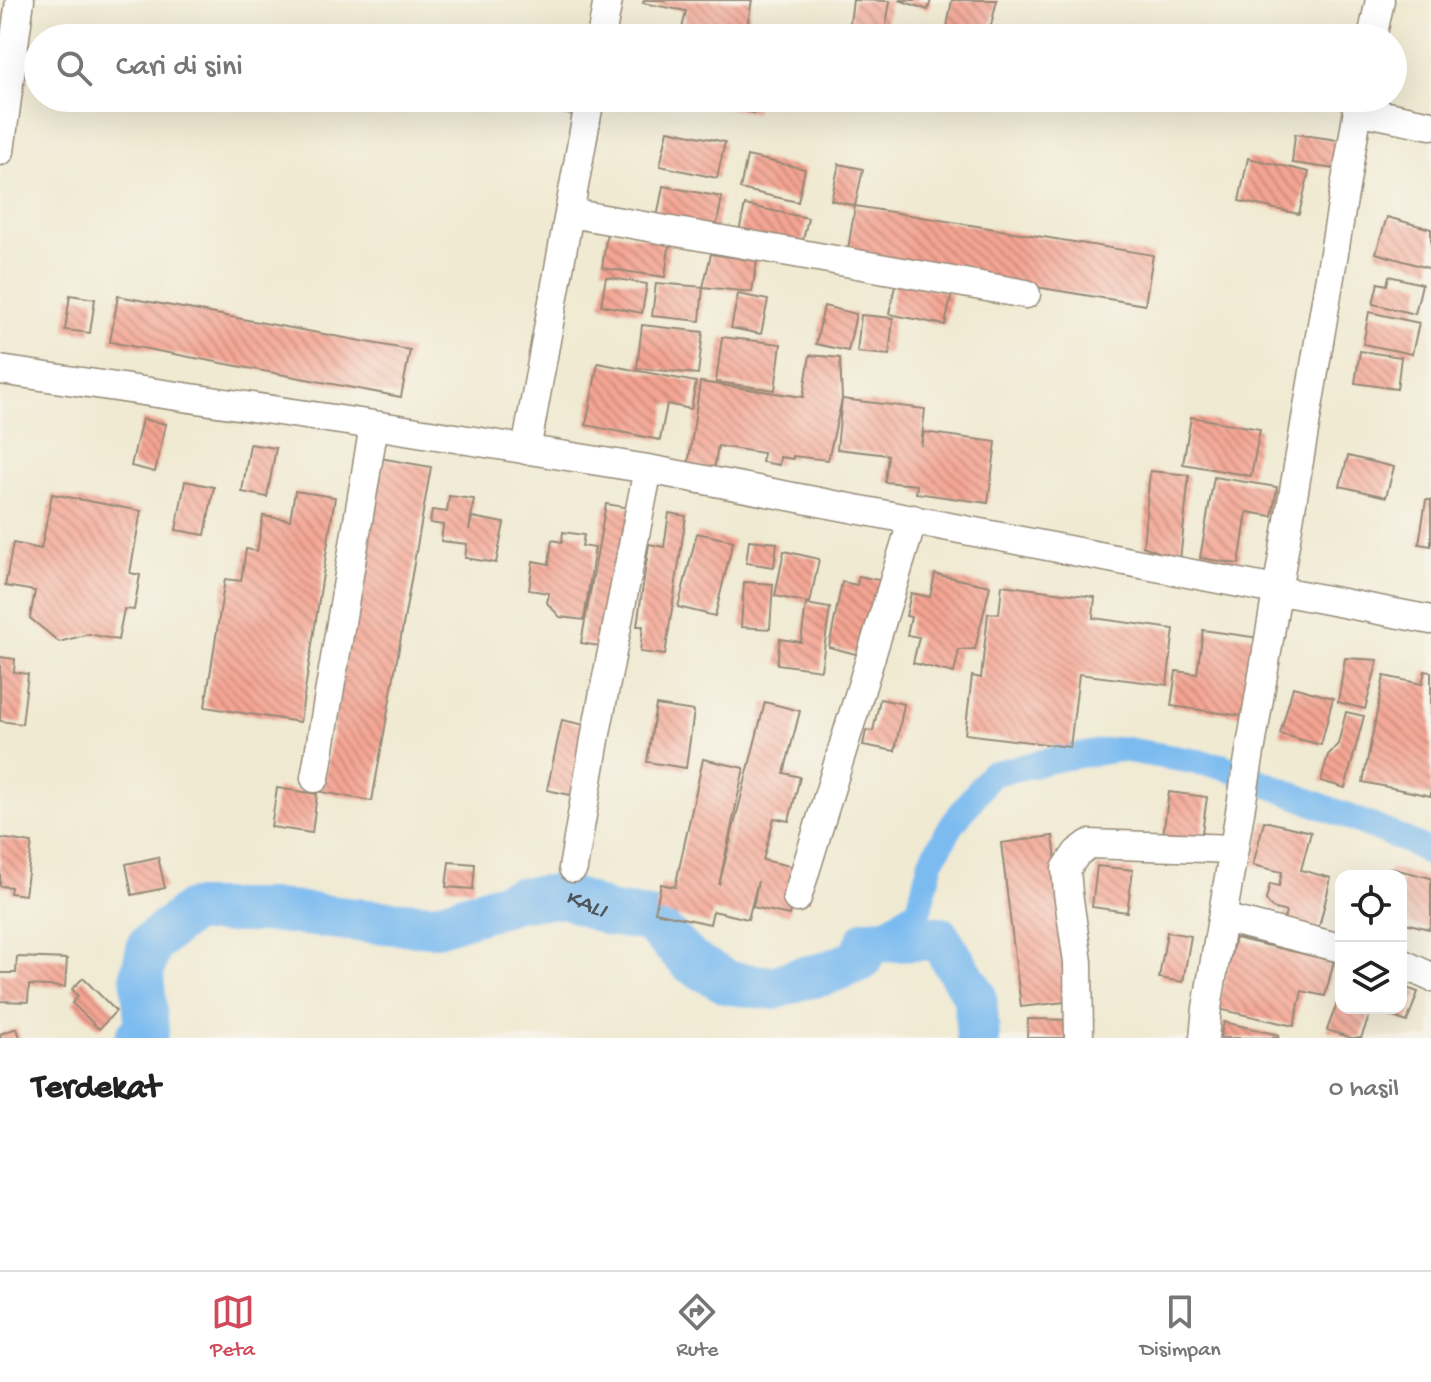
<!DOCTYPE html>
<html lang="id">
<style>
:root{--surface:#fff;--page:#f2f2f2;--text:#222;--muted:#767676;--line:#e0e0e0;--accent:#d1495b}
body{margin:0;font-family:"Gochi Hand",sans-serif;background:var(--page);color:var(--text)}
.controls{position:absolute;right:24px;bottom:24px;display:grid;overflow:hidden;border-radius:16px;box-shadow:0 8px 32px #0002}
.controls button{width:72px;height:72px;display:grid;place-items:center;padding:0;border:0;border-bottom:2px solid var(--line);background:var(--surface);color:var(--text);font:40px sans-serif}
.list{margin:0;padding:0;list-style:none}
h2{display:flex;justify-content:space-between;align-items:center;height:104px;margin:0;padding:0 32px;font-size:34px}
h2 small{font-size:26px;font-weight:400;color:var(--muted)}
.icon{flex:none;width:44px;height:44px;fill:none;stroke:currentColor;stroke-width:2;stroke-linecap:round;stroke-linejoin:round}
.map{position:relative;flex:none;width:1431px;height:1038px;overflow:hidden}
.search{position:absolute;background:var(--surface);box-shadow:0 8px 32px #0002;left:24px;right:24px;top:24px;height:88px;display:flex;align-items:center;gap:20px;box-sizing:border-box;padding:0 28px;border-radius:44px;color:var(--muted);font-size:30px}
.sheet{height:232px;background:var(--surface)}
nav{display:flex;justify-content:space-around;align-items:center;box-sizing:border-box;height:112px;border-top:2px solid var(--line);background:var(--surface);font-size:22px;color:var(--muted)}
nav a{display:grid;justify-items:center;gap:4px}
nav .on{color:var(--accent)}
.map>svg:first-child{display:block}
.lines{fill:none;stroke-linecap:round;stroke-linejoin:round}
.canal{stroke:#7cbbf0;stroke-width:26}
.river{stroke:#7cbbf0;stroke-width:44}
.building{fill:url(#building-back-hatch)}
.minor-casing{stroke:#968a78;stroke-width:31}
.minor{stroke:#fff;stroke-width:28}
.labels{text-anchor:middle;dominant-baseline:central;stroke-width:8;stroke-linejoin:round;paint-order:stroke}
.water-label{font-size:24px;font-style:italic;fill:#4e565d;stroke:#f7f3e8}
</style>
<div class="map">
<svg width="1431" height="1038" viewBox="0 0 1431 1038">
<defs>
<pattern id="building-back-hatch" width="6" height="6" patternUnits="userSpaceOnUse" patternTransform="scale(2)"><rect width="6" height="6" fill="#f4a493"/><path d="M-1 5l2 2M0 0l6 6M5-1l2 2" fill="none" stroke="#c78677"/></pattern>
</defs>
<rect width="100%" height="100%" fill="#f7f3e8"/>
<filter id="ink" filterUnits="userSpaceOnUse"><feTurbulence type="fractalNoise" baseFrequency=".0125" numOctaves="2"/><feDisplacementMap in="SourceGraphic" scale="16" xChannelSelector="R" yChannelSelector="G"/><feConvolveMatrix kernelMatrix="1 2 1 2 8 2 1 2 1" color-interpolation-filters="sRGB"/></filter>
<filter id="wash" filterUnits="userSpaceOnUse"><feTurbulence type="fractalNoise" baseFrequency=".006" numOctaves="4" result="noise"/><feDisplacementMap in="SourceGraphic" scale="32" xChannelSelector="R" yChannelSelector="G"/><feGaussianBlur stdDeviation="1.8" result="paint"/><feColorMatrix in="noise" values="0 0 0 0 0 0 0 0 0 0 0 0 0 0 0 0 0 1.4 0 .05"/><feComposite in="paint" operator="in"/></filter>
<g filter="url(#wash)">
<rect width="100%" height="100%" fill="#f0ead2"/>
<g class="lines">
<path class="canal" d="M887,930l32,-21 12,-48 21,-36 39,-51 70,-16 60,-9 101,17 164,66 30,13 15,9"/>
<path class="river" id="s1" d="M137,1038l10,-8 -5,-55 7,-30 42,-34h86l88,10 71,4 83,-26 46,-3 43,18 41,6 42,42 38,21 45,5 24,-9 26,-5 36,-14 8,-19 71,-3 36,58 3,42"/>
</g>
<g id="blocks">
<path class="building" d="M644,0h108l-5,27 45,11h-112l6,-27 -43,-8z
M853,0l37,1 -6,37h-36z
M899,0h32l-3,10z
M952,0h45l-9,38h-43z
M548,98h34l-3,18 -17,-3 2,-9 -16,-3z
M684,98h74l-3,15 -71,-13z
M668,130l57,12 -8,36 -57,-12z
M1295,134l44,6 -4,29 -43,-6z
M747,156l58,13 -7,33 -58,-13z
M1248,158l61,14 -10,42 -60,-13z
M839,164l24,5 -8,37 -24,-6z
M663,186l59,11 -6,32 -59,-11z
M745,205l63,13 -7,31 -63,-13z
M855,206l298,49 -8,50 -298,-49z
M1387,217l44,12v40l-55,-16z
M607,232l63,9 -5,36 -63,-9z
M711,254l46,7 -5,31 -49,-5z
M1389,276l33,8 -7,30 -42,-10 5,-21 9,2z
M606,277l41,7 -5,29 -41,-8z
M896,281l56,12 -7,32 -56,-11z
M656,283l47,4 -3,34 -48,-5z
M738,294l30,6 -7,34 -30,-6z
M70,295l25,4 -5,34 -25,-3z
M118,296l292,54 -9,47 -291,-55z
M824,306l32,8 -8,37 -32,-7z
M1369,312l50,11 -7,31 -49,-10z
M861,315l32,3 -4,37 -32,-3z
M642,325l61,7 -5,42 -61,-6z
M722,337l59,7 -6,46 -59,-8z
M1360,351l41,6 -4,32 -42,-6z
M810,355l30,3 2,41 -14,61 -35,-4v3l-13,-2 -1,8 -17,-3 1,-9 -45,-7 -4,24 -26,-4 12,-84 103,15z
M598,363l98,19 -5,27 -24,-5 -7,36 -74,-15z
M842,399l83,10 -4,37 3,-14 72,10 -8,61 -72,-10 1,-8 -32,-3 3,-27 -51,-6z
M1191,417l69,12 -9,47 -68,-12z
M142,419l24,5 -11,48 -24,-6z
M250,444l26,4 -9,49 -25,-5z
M1348,456l46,11 -8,30 -46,-11z
M380,458l51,9 -59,334 -50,-9z
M1150,471l39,4 -9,86 -37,-15z
M1214,477l63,10 -5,29 -25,-4 -8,52 -39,-6z
M185,481l29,6 -9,48 -29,-5z
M295,491l40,6 -35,225 -95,-15 20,-128 16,2 5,-32 11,2 6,-35 27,4z
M52,494l89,17 -11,62 10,2 -6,35 -10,-1 -6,31 -29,-6 -30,8 -29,-24 5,-27 -30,-5 8,-43 28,6z
M449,496l25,3 -5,31 3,-13 32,6 -8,40 -31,-5 2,-14 -26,-3 2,-16 -13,-2 2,-13 15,2z
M1426,500h5v46l-12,-2z
M606,504l30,5 -25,139 -30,-5z
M669,513l17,3 -21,139 -25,-3 3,-26h-6l12,-82 15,3z
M563,532l21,3 -2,11 13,2 -11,72 -24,-3 -13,-14 2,-10 -20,-3 4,-29 16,3 3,-24 10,2z
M697,533l36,8 -18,75 -37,-9z
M749,540l28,3 -3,24 -28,-4z
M784,551l35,8 -9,44 -35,-7z
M935,574l55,12 -15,63 -16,1 -5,23 -41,-10 6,-26 -12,-2 4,-18 -5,-1 5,-23 19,4z
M859,576l29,6 -21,75 -38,-10 13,-65 15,3z
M744,582l29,2 -3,45 -29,-2z
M1002,585l93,12 -2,21 81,11 -7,56 -88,-11 -9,73 -105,-13 7,-58 9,2 7,-65 11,1z
M806,604l24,4 -9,62 -44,-6 3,-25 21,3z
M1203,630l57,8 -10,79 -79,-11 5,-35 21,3z
M0,657l15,2 -1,13 14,2 -6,50 -22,-3z
M1345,658l33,2 -13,49 -27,-7z
M1425,671l6,1v124l-68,-14 21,-106 38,8z
M1293,687l40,11 -12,47 -41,-11z
M880,699l24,5 -9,47 -32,-6 3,-15 7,1z
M765,702l35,9 -16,62 16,4 -11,44 -15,-3 -11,42 36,8 -10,47 -36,-8 5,-26 -10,38 -35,-8 -3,13 -55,-12 6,-28 14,3 28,-128 41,9 -25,117z
M656,705l38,6 -8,57 -39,-6z
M1346,712l18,4 -19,72 -24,-7 7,-26 10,-11z
M562,720l32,7 -14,70 -33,-7z
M277,788l40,6 -5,39 -41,-6z
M1169,792l38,5 -7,50 -38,-5z
M1264,821l47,11 -10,38 30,8 -13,53 -35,-8 3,-11 -14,-4 -6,-8 4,-16 9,2 3,-14 -29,-7z
M1053,836l21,165 -53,6 -20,-164z
M0,838l32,5 -7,52 -15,-2 1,-6 -11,-1z
M158,857l7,31 -33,7 -6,-31z
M449,862l26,2 -2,25 -27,-2z
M1097,866l36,4 -6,42 -35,-5z
M1390,868l41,10v44l-2,7 -28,-7v-46h-13z
M1167,932l24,4 -8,46 -24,-4z
M1235,938l99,23 -9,35 -23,-5 -8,35 -76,-17z
M17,957l50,2 -2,28 -36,-2 -1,17 -28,-1v-28h16z
M83,978l33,33 -17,18 -27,-26 6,-7 -6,-7z
M1401,986l17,6 -11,30 -35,-13 -11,29h-10l-24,-8 14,-38v16h60z
M1028,1019l45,1 -1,18h-45z
M1224,1022l55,13 -1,3h-58z
M17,1028l3,10h-20v-4z"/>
</g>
</g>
<g filter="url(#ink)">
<use href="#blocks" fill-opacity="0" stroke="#968a78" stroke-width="2"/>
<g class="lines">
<g class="minor-casing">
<path id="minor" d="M601,38l7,-38
M1372,38l8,-38
M1357,110l74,15
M0,151l20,-151
M570,213l456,81
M0,370l374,55 274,44 783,151
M526,450l64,-352
M315,778l59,-353
M573,868l24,-140 51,-259
M797,898l116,-379
M1223,918l118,30
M1401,963l30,14
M1079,1038l-1,-76 -10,-69 -2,-24 11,-16 12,-9 145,5
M1204,1038l3,-30 153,-910"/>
</g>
<use href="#minor" class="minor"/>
</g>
</g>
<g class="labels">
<g class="water-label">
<text stroke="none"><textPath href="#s1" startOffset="554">KALI</textPath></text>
</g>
</g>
</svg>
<div class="controls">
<button><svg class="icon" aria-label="locate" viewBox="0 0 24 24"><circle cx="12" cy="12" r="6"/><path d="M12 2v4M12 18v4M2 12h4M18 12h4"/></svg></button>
<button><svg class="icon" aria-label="layers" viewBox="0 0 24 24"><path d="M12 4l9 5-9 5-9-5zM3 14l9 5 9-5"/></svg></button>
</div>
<div class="search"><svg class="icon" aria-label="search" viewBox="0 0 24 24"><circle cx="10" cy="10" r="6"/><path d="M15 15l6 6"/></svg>Cari di sini</div>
</div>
<section class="sheet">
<h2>Terdekat<small>0 hasil</small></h2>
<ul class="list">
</ul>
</section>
<nav>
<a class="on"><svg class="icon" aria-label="map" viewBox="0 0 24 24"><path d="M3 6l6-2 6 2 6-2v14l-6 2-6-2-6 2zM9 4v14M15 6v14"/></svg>Peta</a>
<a><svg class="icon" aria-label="directions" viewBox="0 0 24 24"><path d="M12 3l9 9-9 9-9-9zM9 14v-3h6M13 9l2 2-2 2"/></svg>Rute</a>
<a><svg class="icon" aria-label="saved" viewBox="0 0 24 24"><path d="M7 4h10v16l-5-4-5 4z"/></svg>Disimpan</a>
</nav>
